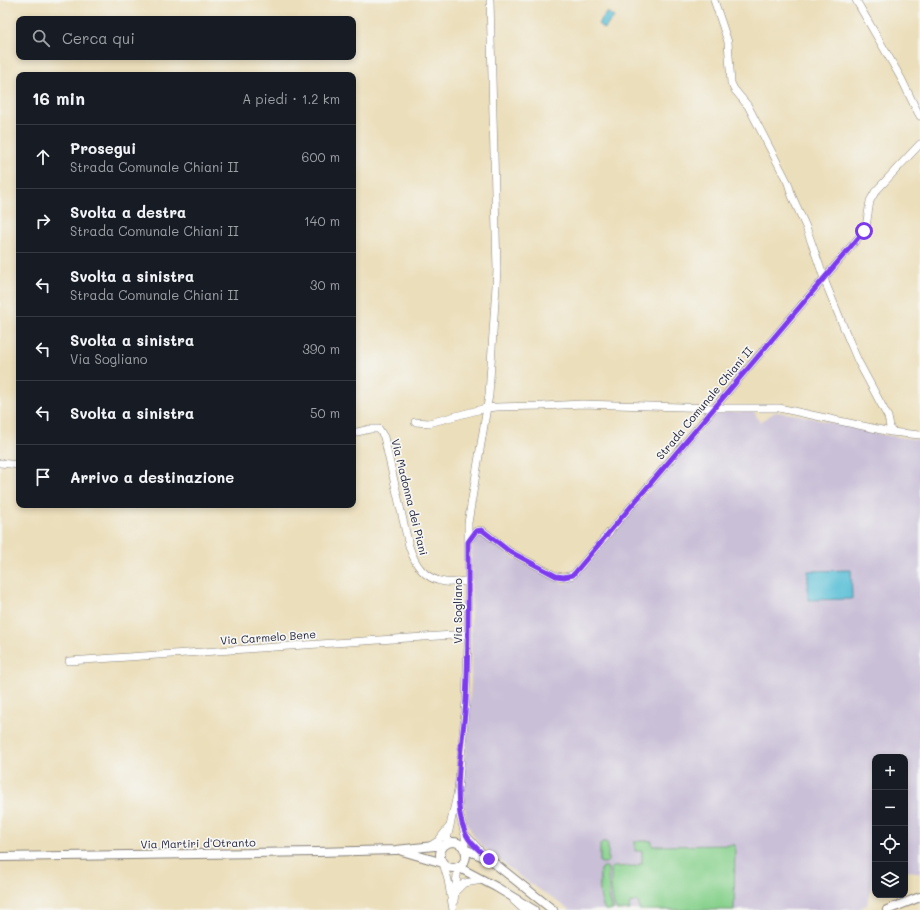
<!DOCTYPE html>
<html lang="it">
<meta charset="utf-8">
<style>
:root{--surface:#171b24;--page:#20242c;--text:#f1f3f6;--muted:#9ea1a6;--line:#363941}
body{margin:0;font-family:Mali,sans-serif;background:var(--page);color:var(--text)}
.controls{position:absolute;right:12px;bottom:12px;display:grid;overflow:hidden;border-radius:8px;box-shadow:0 2px 6px #0003}
.controls button{width:36px;height:36px;display:grid;place-items:center;padding:0;border:0;border-bottom:1px solid var(--line);background:var(--surface);color:var(--text);font:20px sans-serif}
.stop{position:absolute;width:12px;height:12px;margin:-9px;border:3px solid #7c3aed;border-radius:50%;background:#fff}
.stop.end{background:#7c3aed;border-color:#fff;box-shadow:0 1px 4px #0008}
.list{margin:0;padding:0;list-style:none}
h2{display:flex;justify-content:space-between;align-items:center;height:52px;margin:0;padding:0 16px;font-size:17px}
h2 small{font-size:13px;font-weight:400;color:var(--muted)}
.list li{display:grid;grid-template-columns:26px 1fr auto;gap:12px;align-items:center;box-sizing:border-box;height:64px;padding:0 16px;border-top:1px solid var(--line)}
.list b{display:block;font-size:15px;white-space:nowrap}
.list p{margin:0;font-size:13px;white-space:nowrap;color:var(--muted)}
.list em{font-size:13px;font-style:normal;color:var(--muted)}
.icon{flex:none;width:22px;height:22px;fill:none;stroke:currentColor;stroke-width:2;stroke-linecap:round;stroke-linejoin:round}
.map{position:relative;flex:none;width:920px;height:910px;overflow:hidden}
.search{position:absolute;background:var(--surface);box-shadow:0 2px 6px #0003;left:16px;top:16px;width:340px;height:44px;display:flex;align-items:center;gap:10px;box-sizing:border-box;padding:0 14px;border-radius:8px;color:var(--muted);font-size:15px}
.panel{position:absolute;background:var(--surface);box-shadow:0 2px 6px #0003;left:16px;top:72px;width:340px;height:436px;border-radius:8px}
.map>svg:first-child{display:block}
.industrial{fill:#c9bfd7}
.green{fill:#89d28e;stroke:#567a64}
.water{fill:#5ac0d7;stroke:#3e7189}
.lines{fill:none;stroke-linecap:round;stroke-linejoin:round}
.minor-casing{stroke:#86807a;stroke-width:8}
.major-casing{stroke:#86807a;stroke-width:10}
.minor{stroke:#fff;stroke-width:7}
.major{stroke:#fff;stroke-width:8}
.route{stroke:#7c3aed;stroke-width:5}
.labels{text-anchor:middle;dominant-baseline:central;stroke-width:3.5;stroke-linejoin:round;paint-order:stroke}
.street-label{font-size:11px;fill:#22223b;stroke:#f6f6f2}
</style>
<div class="map">
<svg width="920" height="910" viewBox="0 0 920 910">
<rect width="100%" height="100%" fill="#f6f6f2"/>
<filter id="ink" filterUnits="userSpaceOnUse"><feTurbulence type="fractalNoise" baseFrequency=".025" numOctaves="2"/><feDisplacementMap in="SourceGraphic" scale="8" xChannelSelector="R" yChannelSelector="G"/><feConvolveMatrix kernelMatrix="1 2 1 2 8 2 1 2 1" color-interpolation-filters="sRGB"/></filter>
<filter id="wash" filterUnits="userSpaceOnUse"><feTurbulence type="fractalNoise" baseFrequency=".012" numOctaves="4" result="noise"/><feDisplacementMap in="SourceGraphic" scale="16" xChannelSelector="R" yChannelSelector="G"/><feGaussianBlur stdDeviation="0.9" result="paint"/><feColorMatrix in="noise" values="0 0 0 0 0 0 0 0 0 0 0 0 0 0 0 0 0 1.4 0 .05"/><feComposite in="paint" operator="in"/></filter>
<g filter="url(#wash)">
<rect width="100%" height="100%" fill="#ebdeba"/>
<path class="industrial" d="M717,412h37l6,10 15,-10 24,3 79,19 42,6v433l-15,-3v-113h-30v108l-8,40 -11,5h-286l-48,-32 -39,-31 -10,-12 -6,-13 -2,-13 -2,-30 8,-97v-97l2,-14 -2,-4v-15l2,-1 -1,-9 8,-10 29,23 13,7 37,19 4,2 7,-2z"/>
<path class="green" d="M635,841h17v5l83,-1 -1,65h-95v-6l-3,-3 -5,2 -2,2 1,5h-14c-6,-12 -5,-28 -5,-41l2,-2 25,-1 1,-2h3v-13h-7z
M602,842h4l2,2v17l-2,2h-5l-1,-2v-17z
M602,867h5l1,2 1,27 4,14h-8c-7,-12 -5,-27 -5,-40z"/>
<path class="water" d="M607,12l7,5 -10,12 -6,-5z
M851,570l1,29 -44,1v-29z"/>
</g>
<g filter="url(#ink)">
<g class="lines">
<g class="minor-casing">
<path id="minor" d="M714,0l14,42 3,41 3,6 14,17 40,77 4,13 14,31 20,57 20,49 12,28 30,56 3,15
M856,0c15,27 31,53 46,80 6,12 11,24 18,36
M415,422l14,1 57,-15 11,-1 46,-1 39,-2 133,4h64l112,24 29,3
M353,433l17,-4h9l5,8 25,109c6,19 15,33 36,36 7,1 16,-1 23,-1
M0,463l19,2
M468,541l8,-10 6,-1 27,21 47,25 9,1 8,-2 291,-344 2,-4 4,-26 5,-9 45,-48
M69,661l399,-27
M458,798c1,7 1,15 3,22 3,11 6,18 3,29
M465,834l22,24
M446,844l12,-54 8,-90 2,-57v-120l21,-128 8,-125 -7,-270
M430,846l8,-5 11,-14
M443,863l5,17 5,30
M455,892l9,-9 19,-3
M454,901l4,-34
M514,901l10,9"/>
</g>
<g class="major-casing">
<path id="major" d="M440 855a13 13 0 1 1 26 0a13 13 0 1 1-26 0Z
M464,849l25,10 64,51
M402,851l41,12
M0,857l317,-5 79,-2 48,-5
M458,867l38,20 38,23
M887,910l33,-13"/>
</g>
<use href="#minor" class="minor"/>
<use href="#major" class="major"/>
</g>
</g>
<g class="lines" filter="url(#ink)">
<path class="route" d="M489,859c-8,-7 -20,-16 -24,-27 -15,-35 -1,-94 1,-132 3,-53 2,-106 2,-158l8,-11 6,-1 27,21 47,25 8,1 9,-2 291,-344"/>
</g>
<g class="labels">
<g class="street-label">
<text transform="translate(704 403) rotate(-50)">Strada Comunale Chiani II</text>
<text transform="translate(410 497) rotate(76)">Via Madonna dei Piani</text>
<text transform="translate(457 611) rotate(-90)">Via Sogliano</text>
<text transform="translate(268 637) rotate(-4)">Via Carmelo Bene</text>
<text transform="translate(198 843) rotate(-1)">Via Martiri d'Otranto</text>
</g>
</g>
</svg>
<div class="controls">
<button>+</button>
<button>−</button>
<button><svg class="icon" aria-label="locate" viewBox="0 0 24 24"><circle cx="12" cy="12" r="6"/><path d="M12 2v4M12 18v4M2 12h4M18 12h4"/></svg></button>
<button><svg class="icon" aria-label="layers" viewBox="0 0 24 24"><path d="M12 4l9 5-9 5-9-5zM3 14l9 5 9-5"/></svg></button>
</div>
<div class="stop" style="left:864px;top:231px"></div>
<div class="stop end" style="left:489px;top:859px"></div>
<div class="search"><svg class="icon" aria-label="search" viewBox="0 0 24 24"><circle cx="10" cy="10" r="6"/><path d="M15 15l6 6"/></svg>Cerca qui</div>
<section class="panel">
<h2>16 min<small>A piedi · 1.2 km</small></h2>
<ul class="list">
<li><svg class="icon" aria-label="ahead" viewBox="0 0 24 24"><path d="M12 20V5M6 11l6-6 6 6"/></svg><div><b>Prosegui</b><p>Strada Comunale Chiani II</p></div><em>600 m</em></li>
<li><svg class="icon" aria-label="right" viewBox="0 0 24 24"><path d="M7 20v-9h11M14 6l5 5-5 5"/></svg><div><b>Svolta a destra</b><p>Strada Comunale Chiani II</p></div><em>140 m</em></li>
<li><svg class="icon" aria-label="left" viewBox="0 0 24 24"><path d="M17 20v-9H6M10 6l-5 5 5 5"/></svg><div><b>Svolta a sinistra</b><p>Strada Comunale Chiani II</p></div><em>30 m</em></li>
<li><svg class="icon" aria-label="left" viewBox="0 0 24 24"><path d="M17 20v-9H6M10 6l-5 5 5 5"/></svg><div><b>Svolta a sinistra</b><p>Via Sogliano</p></div><em>390 m</em></li>
<li><svg class="icon" aria-label="left" viewBox="0 0 24 24"><path d="M17 20v-9H6M10 6l-5 5 5 5"/></svg><div><b>Svolta a sinistra</b></div><em>50 m</em></li>
<li><svg class="icon" aria-label="arrive" viewBox="0 0 24 24"><path d="M6 21V4h12l-3 4 3 4H6"/></svg><div><b>Arrivo a destinazione</b></div></li>
</ul>
</section>
</div>
